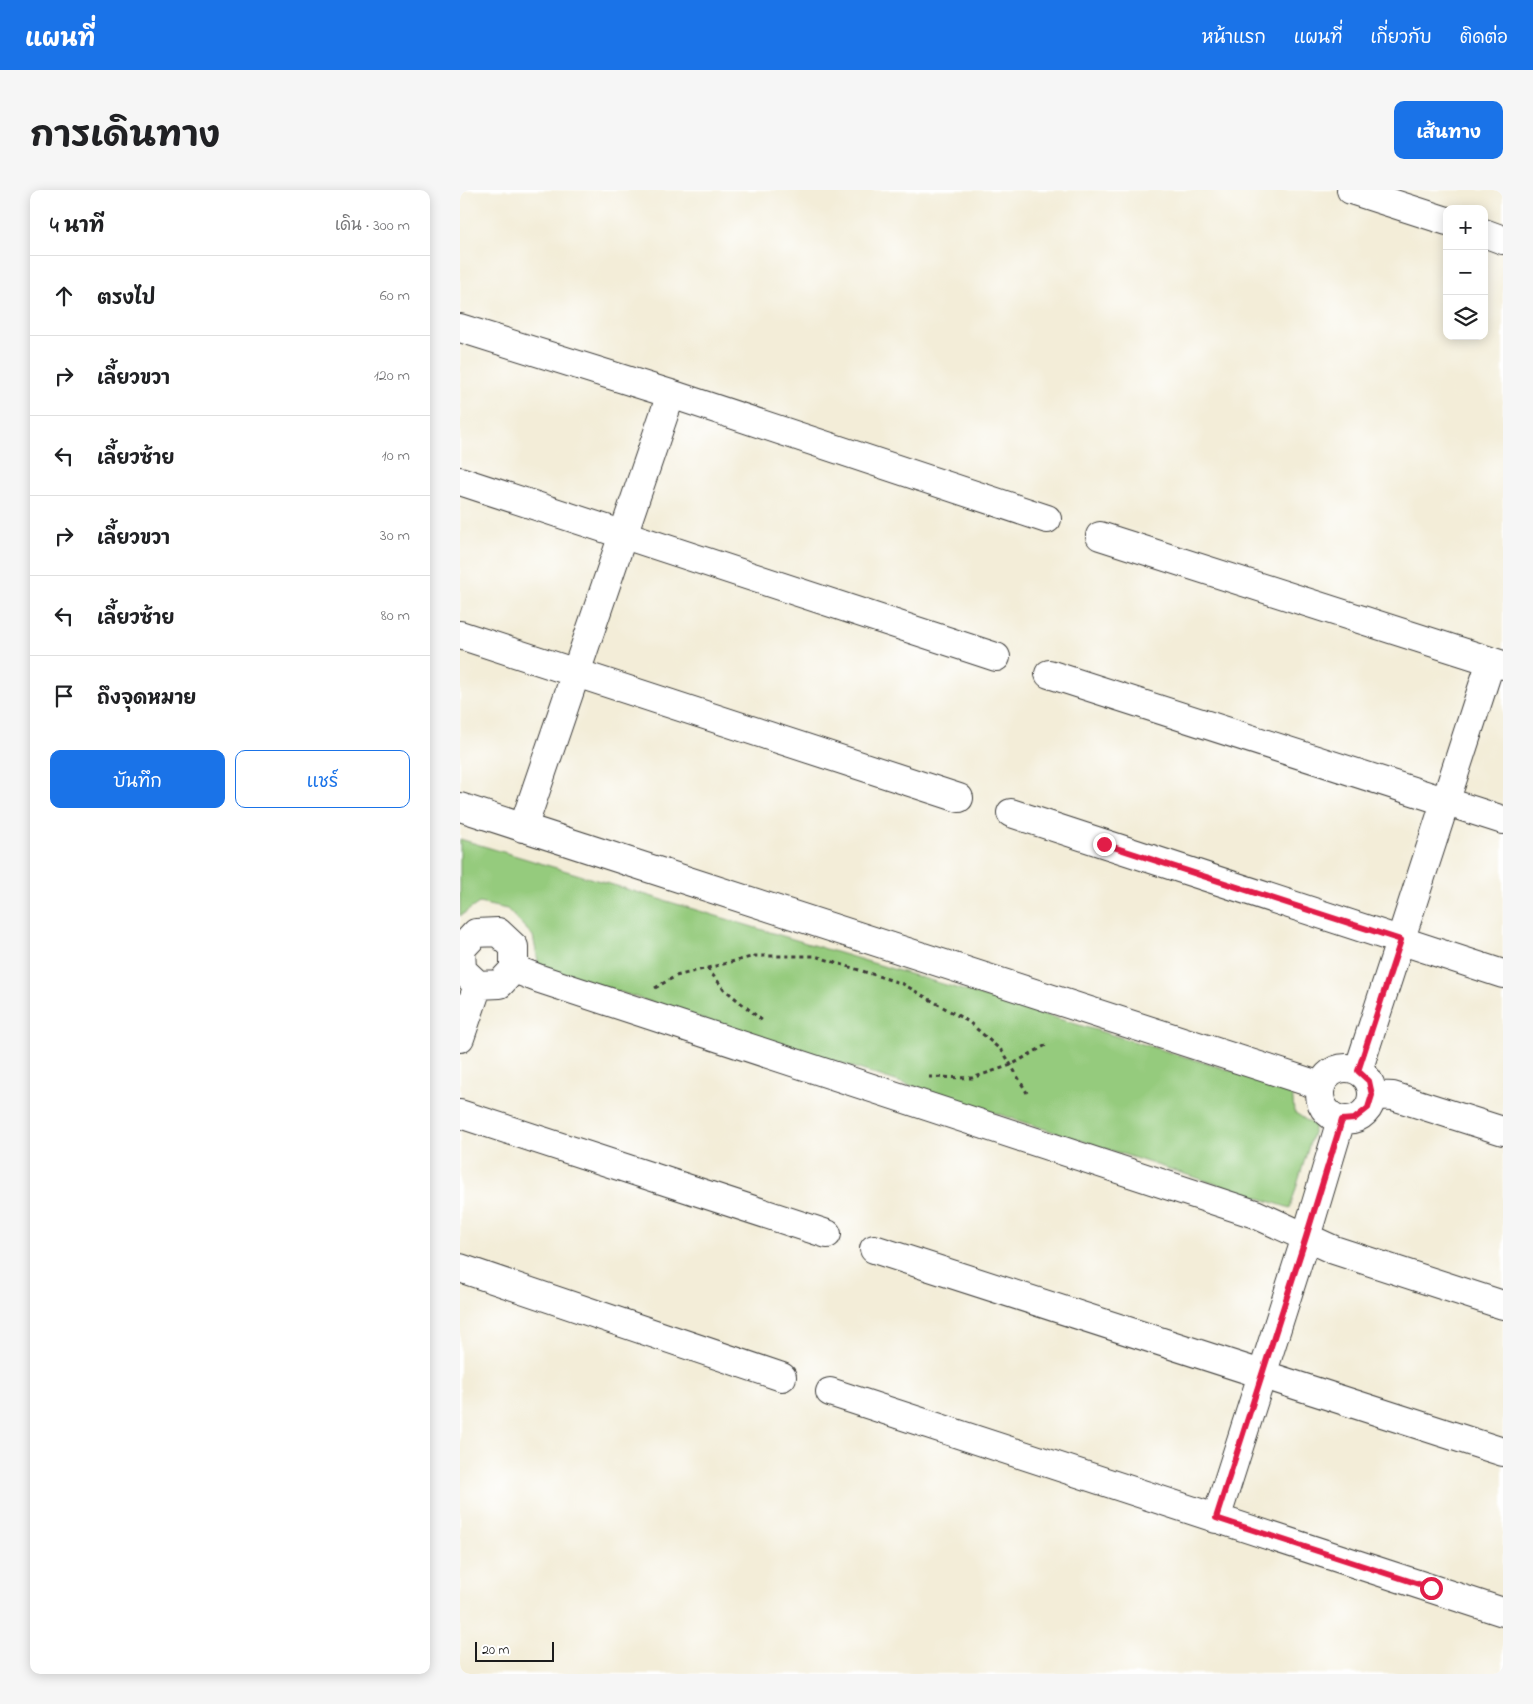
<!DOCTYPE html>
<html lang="th">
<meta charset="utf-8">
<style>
:root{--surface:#fff;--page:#f6f6f6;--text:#202124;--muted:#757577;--line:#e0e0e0;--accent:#1a73e8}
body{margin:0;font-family:"Indie Flower","Playpen Sans Thai",sans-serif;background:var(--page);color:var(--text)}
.controls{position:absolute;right:15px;top:15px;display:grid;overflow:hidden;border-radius:10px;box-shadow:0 2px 12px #0003}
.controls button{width:45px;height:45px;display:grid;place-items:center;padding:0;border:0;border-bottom:1px solid var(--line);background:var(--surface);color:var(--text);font:25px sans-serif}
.scale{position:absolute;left:15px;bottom:12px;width:79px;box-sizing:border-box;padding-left:5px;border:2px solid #1c1c1c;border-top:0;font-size:14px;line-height:18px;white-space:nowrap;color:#1c1c1c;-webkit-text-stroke:4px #fff;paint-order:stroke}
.stop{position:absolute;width:15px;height:15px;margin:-11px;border:4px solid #e11d48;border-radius:50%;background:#fff}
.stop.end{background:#e11d48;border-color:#fff;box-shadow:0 1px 5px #0008}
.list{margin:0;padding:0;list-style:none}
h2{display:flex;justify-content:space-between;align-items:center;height:65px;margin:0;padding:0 20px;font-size:21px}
h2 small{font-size:16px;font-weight:400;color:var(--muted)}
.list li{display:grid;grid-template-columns:32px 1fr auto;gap:15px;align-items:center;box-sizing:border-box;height:80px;padding:0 20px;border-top:1px solid var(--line)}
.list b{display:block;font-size:19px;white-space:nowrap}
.list em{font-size:16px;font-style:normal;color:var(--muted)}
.actions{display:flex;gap:10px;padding:15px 20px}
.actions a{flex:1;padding:11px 0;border:1px solid var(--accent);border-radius:10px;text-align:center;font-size:18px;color:var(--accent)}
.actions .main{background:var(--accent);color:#fff}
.icon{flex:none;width:28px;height:28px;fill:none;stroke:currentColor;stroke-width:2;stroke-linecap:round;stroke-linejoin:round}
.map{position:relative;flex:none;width:1043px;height:1484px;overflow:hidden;border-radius:10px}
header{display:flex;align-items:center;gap:30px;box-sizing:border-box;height:70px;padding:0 25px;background:var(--accent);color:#fff}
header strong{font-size:24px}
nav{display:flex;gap:28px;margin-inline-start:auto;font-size:18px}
.intro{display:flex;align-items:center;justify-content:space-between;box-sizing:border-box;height:120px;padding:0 30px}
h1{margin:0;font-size:35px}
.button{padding:12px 22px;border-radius:10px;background:var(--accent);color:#fff;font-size:18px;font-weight:700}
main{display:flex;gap:30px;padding:0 30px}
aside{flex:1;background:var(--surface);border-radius:10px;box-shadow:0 2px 12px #0003}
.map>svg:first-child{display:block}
.green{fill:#95cb7d;stroke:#58744c}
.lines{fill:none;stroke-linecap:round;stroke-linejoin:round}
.minor-casing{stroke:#3c3b38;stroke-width:30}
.path{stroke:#3c3b38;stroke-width:3;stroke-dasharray:4 4;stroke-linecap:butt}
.minor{stroke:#fff;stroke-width:28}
.route{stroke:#e11d48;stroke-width:6}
</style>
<header>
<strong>แผนที่</strong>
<nav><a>หน้าแรก</a><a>แผนที่</a><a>เกี่ยวกับ</a><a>ติดต่อ</a></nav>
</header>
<div class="intro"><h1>การเดินทาง</h1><a class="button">เส้นทาง</a></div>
<main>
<aside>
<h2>4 นาที<small>เดิน · 300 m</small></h2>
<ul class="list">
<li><svg class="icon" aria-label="ahead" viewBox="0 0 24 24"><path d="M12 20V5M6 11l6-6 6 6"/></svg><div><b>ตรงไป</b></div><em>60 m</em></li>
<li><svg class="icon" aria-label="right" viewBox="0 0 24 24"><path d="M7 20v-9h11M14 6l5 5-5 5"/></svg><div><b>เลี้ยวขวา</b></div><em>120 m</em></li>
<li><svg class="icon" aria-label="left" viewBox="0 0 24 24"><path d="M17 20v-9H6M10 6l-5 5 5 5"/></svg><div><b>เลี้ยวซ้าย</b></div><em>10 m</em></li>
<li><svg class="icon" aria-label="right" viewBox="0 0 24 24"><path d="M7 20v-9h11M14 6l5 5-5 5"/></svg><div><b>เลี้ยวขวา</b></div><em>30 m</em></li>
<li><svg class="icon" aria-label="left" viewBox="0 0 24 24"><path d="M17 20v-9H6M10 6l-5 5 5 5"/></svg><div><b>เลี้ยวซ้าย</b></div><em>80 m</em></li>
<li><svg class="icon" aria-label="arrive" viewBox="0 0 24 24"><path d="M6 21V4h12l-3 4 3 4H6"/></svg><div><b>ถึงจุดหมาย</b></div></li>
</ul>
<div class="actions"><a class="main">บันทึก</a><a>แชร์</a></div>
</aside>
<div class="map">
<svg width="1043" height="1484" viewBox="0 0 1043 1484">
<rect width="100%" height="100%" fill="#fff"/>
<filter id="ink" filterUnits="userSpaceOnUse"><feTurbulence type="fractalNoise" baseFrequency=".02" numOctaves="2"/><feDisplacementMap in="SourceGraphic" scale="10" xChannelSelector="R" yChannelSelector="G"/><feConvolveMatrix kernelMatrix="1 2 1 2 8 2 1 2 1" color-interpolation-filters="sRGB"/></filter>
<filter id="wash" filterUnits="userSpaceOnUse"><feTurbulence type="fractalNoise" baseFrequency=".0096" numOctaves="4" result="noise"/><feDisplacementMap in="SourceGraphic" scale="20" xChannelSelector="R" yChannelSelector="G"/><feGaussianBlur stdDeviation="1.12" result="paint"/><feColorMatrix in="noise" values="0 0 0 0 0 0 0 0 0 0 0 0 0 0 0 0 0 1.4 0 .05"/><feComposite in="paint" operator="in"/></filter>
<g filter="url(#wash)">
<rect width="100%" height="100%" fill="#f3edd8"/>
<path class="green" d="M0,649l832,250 2,23 21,14 -25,82 -751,-242 -6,-30 -26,-27 -28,-6 -19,13z"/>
</g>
<g filter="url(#ink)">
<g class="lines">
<g class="minor-casing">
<path id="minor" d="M891,0l96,31
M1024,43l19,7
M0,138l211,66 376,125
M0,291l536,176
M640,346l403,129
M0,445l499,163
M589,484l454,146
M0,617l861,279
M551,623l492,161
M63,638l148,-434
M38,742l16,15v22l-14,15 -22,1 -16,-15 -1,-21 15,-16z
M54,779l26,10 715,235 79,36 169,55
M0,848l18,-53
M860 904a26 26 0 1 1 52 0a26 26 0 1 1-52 0Z
M898,881l133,-410
M912,905l21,1 110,35
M0,924l367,120
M414,1059l629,203
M0,1078l322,109
M370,1202l673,220
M756,1329l90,-282 35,-117"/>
</g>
<path class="path" d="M247,778l17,21 40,33
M195,798l21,-12 79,-20h60l88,28 66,38 35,31 23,40
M469,887l43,1 39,-13 35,-20"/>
<use href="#minor" class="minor"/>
</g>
</g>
<g class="lines" filter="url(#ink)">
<path class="route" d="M644,654l297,96 -43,131 11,10 3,14 -4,13 -14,11 -12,1 -36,117 -90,281 215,70"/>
</g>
</svg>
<div class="controls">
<button>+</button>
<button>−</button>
<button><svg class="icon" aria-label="layers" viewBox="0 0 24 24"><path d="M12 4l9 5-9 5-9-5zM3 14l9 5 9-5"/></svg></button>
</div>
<div class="scale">20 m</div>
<div class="stop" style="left:971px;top:1398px"></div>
<div class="stop end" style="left:644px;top:654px"></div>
</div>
</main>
